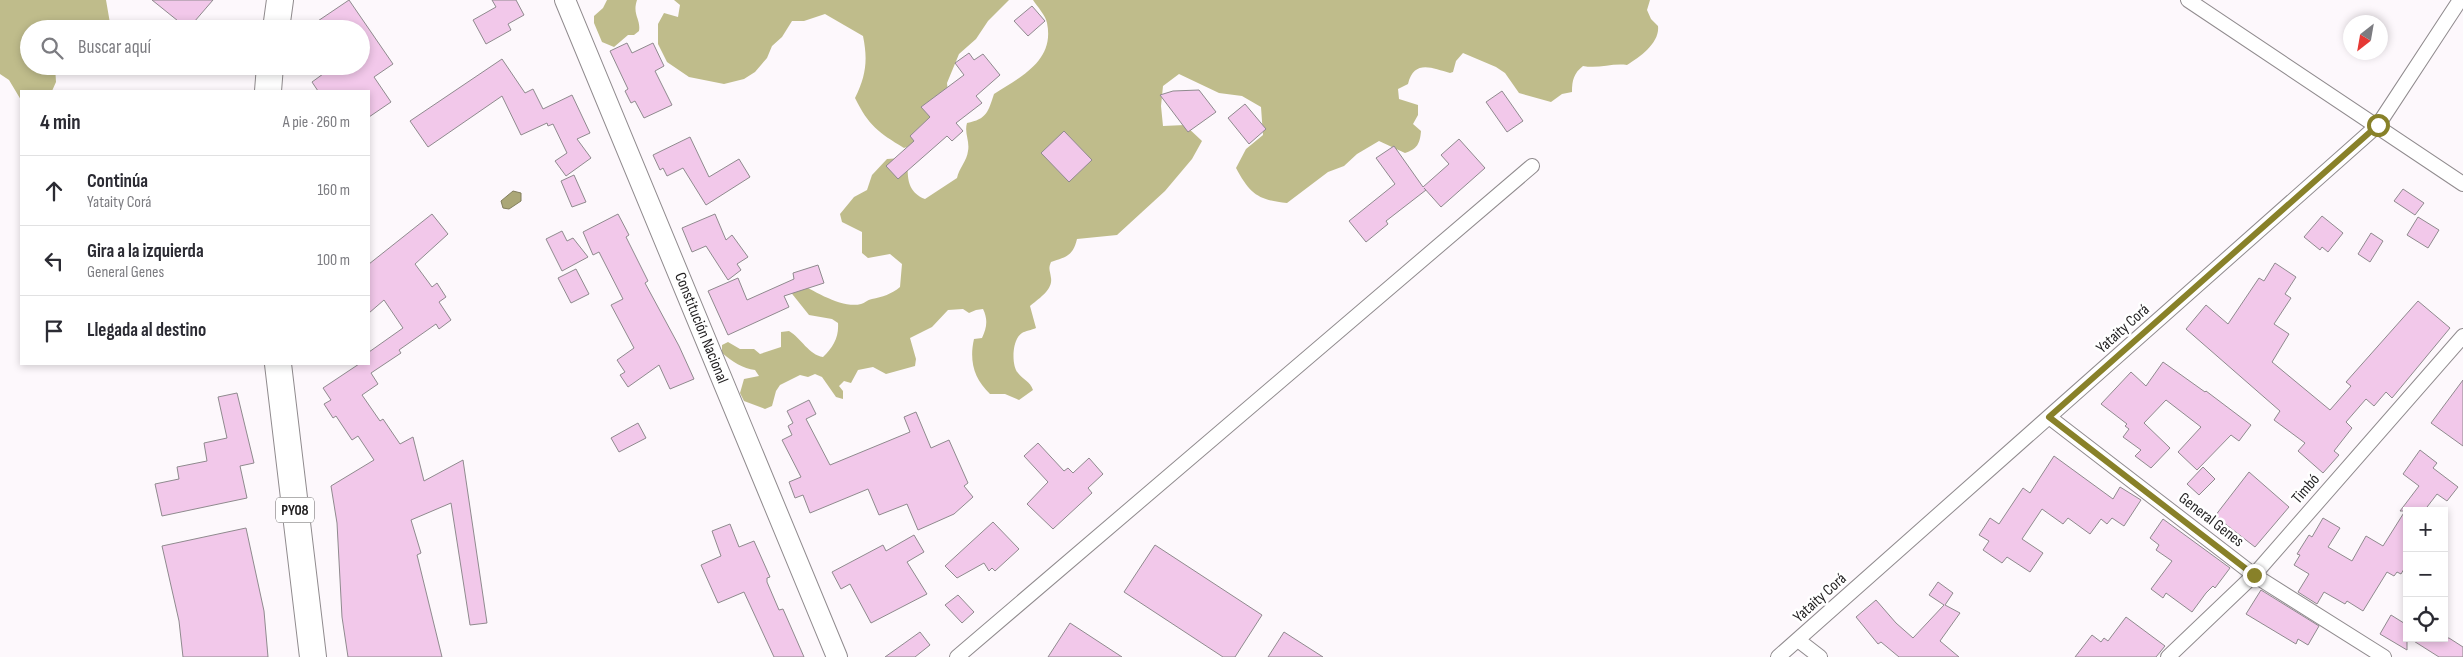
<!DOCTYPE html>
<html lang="es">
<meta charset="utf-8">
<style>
:root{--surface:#fff;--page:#f2f2f3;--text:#2b2b33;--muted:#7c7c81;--line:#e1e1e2}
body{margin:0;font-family:"Sofia Sans Condensed",sans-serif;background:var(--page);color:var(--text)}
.controls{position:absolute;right:15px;bottom:15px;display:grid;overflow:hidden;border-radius:0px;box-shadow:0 2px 8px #0003}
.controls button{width:45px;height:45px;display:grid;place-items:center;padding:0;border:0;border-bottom:1px solid var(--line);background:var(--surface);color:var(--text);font:25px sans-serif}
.compass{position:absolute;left:2343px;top:15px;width:45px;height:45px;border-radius:50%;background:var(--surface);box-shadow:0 2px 8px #0003;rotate:211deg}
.stop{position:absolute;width:15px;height:15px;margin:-11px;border:4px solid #888129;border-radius:50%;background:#fff}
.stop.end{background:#888129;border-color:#fff;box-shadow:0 1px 5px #0008}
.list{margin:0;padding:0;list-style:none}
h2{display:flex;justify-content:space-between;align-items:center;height:65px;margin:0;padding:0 20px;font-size:21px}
h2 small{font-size:16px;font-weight:400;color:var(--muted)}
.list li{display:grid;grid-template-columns:32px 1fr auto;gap:15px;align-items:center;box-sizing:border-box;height:70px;padding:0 20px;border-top:1px solid var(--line)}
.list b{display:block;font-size:19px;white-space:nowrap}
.list p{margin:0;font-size:16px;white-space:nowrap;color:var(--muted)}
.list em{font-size:16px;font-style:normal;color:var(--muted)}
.icon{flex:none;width:28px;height:28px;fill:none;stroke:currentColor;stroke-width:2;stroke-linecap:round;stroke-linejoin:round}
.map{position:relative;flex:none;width:2463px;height:657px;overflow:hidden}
.search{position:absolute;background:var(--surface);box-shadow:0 2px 8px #0003;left:20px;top:20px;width:350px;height:55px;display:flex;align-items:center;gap:12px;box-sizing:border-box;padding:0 18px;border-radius:28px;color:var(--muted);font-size:19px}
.panel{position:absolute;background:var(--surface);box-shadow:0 2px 8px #0003;left:20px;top:90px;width:350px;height:275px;border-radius:0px}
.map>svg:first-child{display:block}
.forest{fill:#bfbc8b}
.water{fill:#aba777;stroke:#827e5d}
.building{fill:#f2c8ea;stroke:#8f8a8e}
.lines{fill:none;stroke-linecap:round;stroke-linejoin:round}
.street-casing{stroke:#908b8e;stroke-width:16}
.secondary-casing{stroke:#908b8e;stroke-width:22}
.highway-casing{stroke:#908b8e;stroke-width:28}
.street{stroke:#fff;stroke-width:14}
.secondary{stroke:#fff;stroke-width:20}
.highway{stroke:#fff;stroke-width:26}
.route{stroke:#888129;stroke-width:6}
.labels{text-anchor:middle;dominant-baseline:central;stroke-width:5;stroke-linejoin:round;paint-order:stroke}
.shield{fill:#fff;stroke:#646263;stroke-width:1}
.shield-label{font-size:15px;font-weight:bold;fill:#211f20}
.street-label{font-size:16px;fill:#211f20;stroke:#fff}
</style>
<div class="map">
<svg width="2463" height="657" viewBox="0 0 2463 657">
<rect width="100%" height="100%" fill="#fdf8fc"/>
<path class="forest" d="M0,0h106l5,29h-82v37h26l1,16 -4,9h-31v9l-12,-20 -9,-6z
M607,0h30c-5,15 4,19 2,31l-5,4h-6l-14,12 -12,-5 -8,-19v-7l9,-8z
M674,0h335l-21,21 -12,18 -17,15 -12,29 2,20 -24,38 -21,7c-26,-16 -35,-22 -49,-50 11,-22 13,-38 8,-62l-38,-22 -21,7h-12l-10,16 -10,9 -5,12 -12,14 -11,7 -20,5 -35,-7 -22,-15 -9,-18v-20l6,-11 14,4 2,-12z
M1033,0h617l-3,10 4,9 7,7c2,17 -18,31 -31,39 -15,-2 -29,4 -44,1 -9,7 -11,14 -11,26l-10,2 -11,8 -32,-9 -14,-20 -9,-6 -33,-14 -7,8 -3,11 -3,1c-18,-5 -36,-14 -42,11l-10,5 1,10 19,6v10l-5,9 8,7c-1,13 -4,18 -16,22l-26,-12 -22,13 -13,12 -16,6 -41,31c-29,-3 -37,-9 -51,-35l10,-19 17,-14 -2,-28 -19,-11 -23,-3 -40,-19 -16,12 -2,20 2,20 22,-1 17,16 -10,18 -27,32 -48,44 -40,4c-4,17 -11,18 -26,23 -3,7 -1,8 0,16 2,12 -13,21 -21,28l6,22c-4,2 -11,3 -14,5 -10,6 -11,32 -4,40 5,7 12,8 15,17l-14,10 -14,-6h-15c-16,-15 -21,-33 -16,-55l8,-1c5,-10 6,-19 1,-29l-7,1 -7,3 -6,-4 -15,1 -16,17 -22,11 6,21 -1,7 -29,8 -13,-7 -15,3 -7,13 -7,-2 -5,5 4,5v8l-7,-2 -14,-20 -7,-3 -7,3 -8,-2 -20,10 -4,6 -4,15 -7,3 -21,-8 -4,-8 4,-14 15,-3 -4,-6c-12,-1 -23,-9 -33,-17v-8l6,-3 12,7h14l6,5 21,-7v-15l8,-1c12,7 20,24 34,26 10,-10 16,-19 15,-34l-6,-4 -23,-4 -20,-25 9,-8c15,9 45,27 63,22 4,-1 6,-4 11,-5 10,-2 20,-5 28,-12l2,-23 -12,-10 -22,4 -6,-5v-21l-20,-10 -2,-8 14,-17 13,-7 5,-15 15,-16 15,-1 6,2c-1,17 -1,32 17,39l32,-21c2,-10 10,-17 11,-27 2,-10 -4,-18 -1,-28 20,-4 21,-11 27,-29 26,-17 61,-33 53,-71 -1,-7 -10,-17 -14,-23z"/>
<path class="water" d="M513,191l8,2v8l-12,8 -6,-1 -2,-7z"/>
<path class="building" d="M152,0h61l-25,29z
M349,0l44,64 -19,13 17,25 -22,15v-26h-51l-6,-9 22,-16h27v-37h-55z
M492,0h24l8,15 -16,9 3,6 -25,14 -13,-24 23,-13z
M1032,6l13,15 -17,15 -14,-15z
M627,43l5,10 21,-10 11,23 -9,5 17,34 -28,13 -9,-17 -4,2 -6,-12 3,-2 -18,-38z
M969,53l5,7 9,-6 17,21 -24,21 6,7 -26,20 7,8 -11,10 -5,-5 -49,43 -12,-13 28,-25 -4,-5 20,-19 -9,-10 43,-32 -9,-12z
M502,59l23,34 8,-4 10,20 29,-14 18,38 -13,6 14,19 -25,18 -11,-15 12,-8 -14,-29 -5,2 -1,-3 -26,12 -19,-39 -74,51 -18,-26z
M1199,90l17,22 -28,20 -28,-37 13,-4z
M1502,91l21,30 -16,11 -21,-30z
M1245,104l21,25 -17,15 -21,-26z
M1064,131l28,29 -23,22 -28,-29z
M690,137l19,40 30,-18 11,18 -44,28 -23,-37 -16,8 -4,-8 -3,2 -7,-15z
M1459,139l26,29 -44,39 -17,-19 2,2 -40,31 2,3 -22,18 -17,-21 46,-37 -19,-26 18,-12 29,41 26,-23 -8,-9z
M574,175l12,27 -14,5 -11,-26z
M2403,189l21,14 -9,12 -21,-14z
M432,214l16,20 -33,30 17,23 5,-4 9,14 -7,5 12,18 -12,9 -3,-5 -37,26 2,3 -30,20 7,11 -16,11 18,26 3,-2 17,25 13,-7 11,44 39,-21 24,163 -17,2 -19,-122 -40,17 10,33 -4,2 25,102h-94l-6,-40 -5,-94 -6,-37 43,-26 -16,-24 -6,4 -16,-24 -3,2 -9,-14 7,-4 -8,-12 36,-24h10v-12l34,-24 -19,-28 -15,13v-49z
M618,214l11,21 -3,2 22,44 -3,2 34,63 15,33 -24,10 -11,-24 -31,22 -8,-12 5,-3 -8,-12 17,-12 -23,-43 12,-6 -24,-47 -6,3 -10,-23z
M715,214l11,26 6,-5 16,22 -11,7 4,6 -13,10 -22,-34 -14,6 -10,-24z
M2322,216l21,17 -15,19 -6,-5 -2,3 -16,-13z
M2418,217l21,13 -11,18 -21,-13z
M562,231l5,10 6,-3 15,19 -26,14 -16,-32z
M2371,233l12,8 -13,21 -12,-8z
M2275,263l21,14 -11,17 6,4 -17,26 15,10 -17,28 58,48 21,-24 -5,-4 72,-81 32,27 -58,70 -6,-6 -12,14 -8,-7 -20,23 6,6 -18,23 5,4 -16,18 -25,-22 7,-8 -31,-23 6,-9 -94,-82 20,-24 22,19 31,-46 5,3z
M818,265l6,18 -40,13 5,11 -61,28 -20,-44 30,-13 9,22 47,-21 -1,-6z
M576,269l13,25 -18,9 -13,-25z
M2163,362l42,30 1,-1 45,34 -12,16 -8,-6 -34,35 -19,-18 23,-25 -35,-27 -22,23 26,25 -19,20 -16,-12 6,-6 -18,-13 6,-8 -4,-3 2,-2 -26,-20 30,-32 15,14z
M2463,380v66l-32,-23z
M237,393l17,70 -14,3 7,32 -85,18 -7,-32 24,-5 -2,-12 30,-6 -3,-18 23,-5 -9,-41z
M809,400l7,14 -10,5 24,46 80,-33 -6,-15 12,-5 15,36 18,-8 19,43 -4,3 9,11 -19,17 -36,16 -11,-26 -28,11 -11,-26 -58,24 -7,-18 -8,3 -6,-16 12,-5 -19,-37 10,-5 -4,-9 5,-3 -6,-12z
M638,423l8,15 -27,14 -8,-14z
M1038,443l26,28 4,-3 5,5 16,-15 14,16 -15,14 4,5 -39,36 -26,-25 21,-22 -24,-26z
M2420,450l17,13 -4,5 25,19 -11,14 -10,-7 -13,17h-17v53l-6,10 -4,-2 -3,4 -7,-4 -24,39 -16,-10 -2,3 -21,-12 -7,12 -19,-12 11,-18 -15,-9 6,-10 -3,-1 12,-19 3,2 11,-19 17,10 -12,19 24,14 14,-25 17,10 22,-35h-5l19,-25 -16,-12z
M2054,456l59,43 7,-12 21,13 -17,26 -12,-8 -5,6 -6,-5 -11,15 -22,-16 -5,6 -21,-15 -20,30 21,14 -13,19 -23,-15 -5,6 -19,-13 6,-9 -10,-6 11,-17 9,6 24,-36 7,5z
M2203,467l12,12 -16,16 -12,-11z
M2249,472l40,35 -34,40 -40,-31z
M2163,519l67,49 -15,20 -2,-2 -7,7 -14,19 -26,-19 -3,5 -12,-9 21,-28 -16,-11 3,-5 -9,-7z
M993,522l26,27 -24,22 -3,-3 -3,3 -5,-8 -27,15 -12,-12z
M730,524l9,23 15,-6 16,36 -3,1v4l12,28 4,-1 21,48h-30l-30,-65 -26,11 -17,-38 20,-9 -9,-25z
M246,528l18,83 4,46h-85l-4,-36 -17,-75z
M914,535l10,17 -17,10 20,32 -56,29 -21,-39 -9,5 -9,-17 51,-27 3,6z
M1155,545l107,70 -27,42h-12l-99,-65z
M1938,582l15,11 -8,12 15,8 -20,28 19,16h-60l-18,-15 -3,2 -22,-27 20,-17 20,23 17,15 31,-33 -15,-10z
M2261,590l58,36 -11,19 -10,-6 -2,5 -50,-30z
M958,595l16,17 -12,11 -17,-18z
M2391,615l16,10v25l-27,-16z
M2126,617l39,29 -9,11h-81l17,-22 9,7 3,-4 4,3z
M1070,623l52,34h-74z
M920,632l10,13 -15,12h-30z
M1284,632l39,25h-55z
M2409,638h40l14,9v10h-24z"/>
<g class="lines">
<g class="street-casing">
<path id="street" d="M2188,0l275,184
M2049,417l205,158 130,82
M1798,640l22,17
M957,657l575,-491
M1778,657l600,-532 82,-125
M2168,657l86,-82 209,-239"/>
</g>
<g class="secondary-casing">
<path id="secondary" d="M565,0l272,657"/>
</g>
<g class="highway-casing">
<path id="highway" d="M276,29l4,-29
M268,91l2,-25
M278,364l35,293"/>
</g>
<use href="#street" class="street"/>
<use href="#secondary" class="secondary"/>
<use href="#highway" class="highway"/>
</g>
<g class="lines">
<path class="route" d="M2254,575l-205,-158 329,-292"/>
</g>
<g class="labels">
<rect class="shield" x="276" y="497.5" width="38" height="25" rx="4"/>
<g class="shield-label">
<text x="295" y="510">PY08</text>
</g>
<g class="street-label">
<text transform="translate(701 328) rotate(68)">Constitución Nacional</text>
<text transform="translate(2123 329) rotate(-42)">Yataity Corá</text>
<text transform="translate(2306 489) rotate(-49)">Timbó</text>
<text transform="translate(2211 520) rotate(38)">General Genes</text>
<text transform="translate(1820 598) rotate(-42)">Yataity Corá</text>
</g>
</g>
</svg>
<div class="controls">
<button>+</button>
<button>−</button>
<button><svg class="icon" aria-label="locate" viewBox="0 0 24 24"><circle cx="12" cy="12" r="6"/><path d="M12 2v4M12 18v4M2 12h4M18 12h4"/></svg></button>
</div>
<svg class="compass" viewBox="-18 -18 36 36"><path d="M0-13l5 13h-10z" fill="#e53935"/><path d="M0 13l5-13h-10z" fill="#7c7c81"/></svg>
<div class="stop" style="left:2378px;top:125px"></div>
<div class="stop end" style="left:2254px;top:575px"></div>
<div class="search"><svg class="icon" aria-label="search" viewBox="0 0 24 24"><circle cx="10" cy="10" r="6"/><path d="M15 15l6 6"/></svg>Buscar aquí</div>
<section class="panel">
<h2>4 min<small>A pie · 260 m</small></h2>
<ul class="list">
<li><svg class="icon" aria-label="ahead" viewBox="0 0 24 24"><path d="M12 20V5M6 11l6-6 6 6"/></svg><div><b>Continúa</b><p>Yataity Corá</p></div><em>160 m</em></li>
<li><svg class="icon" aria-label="left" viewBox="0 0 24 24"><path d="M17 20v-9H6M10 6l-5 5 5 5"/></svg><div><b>Gira a la izquierda</b><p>General Genes</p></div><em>100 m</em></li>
<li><svg class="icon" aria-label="arrive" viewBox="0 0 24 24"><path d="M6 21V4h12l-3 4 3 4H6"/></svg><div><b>Llegada al destino</b></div></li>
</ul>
</section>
</div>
